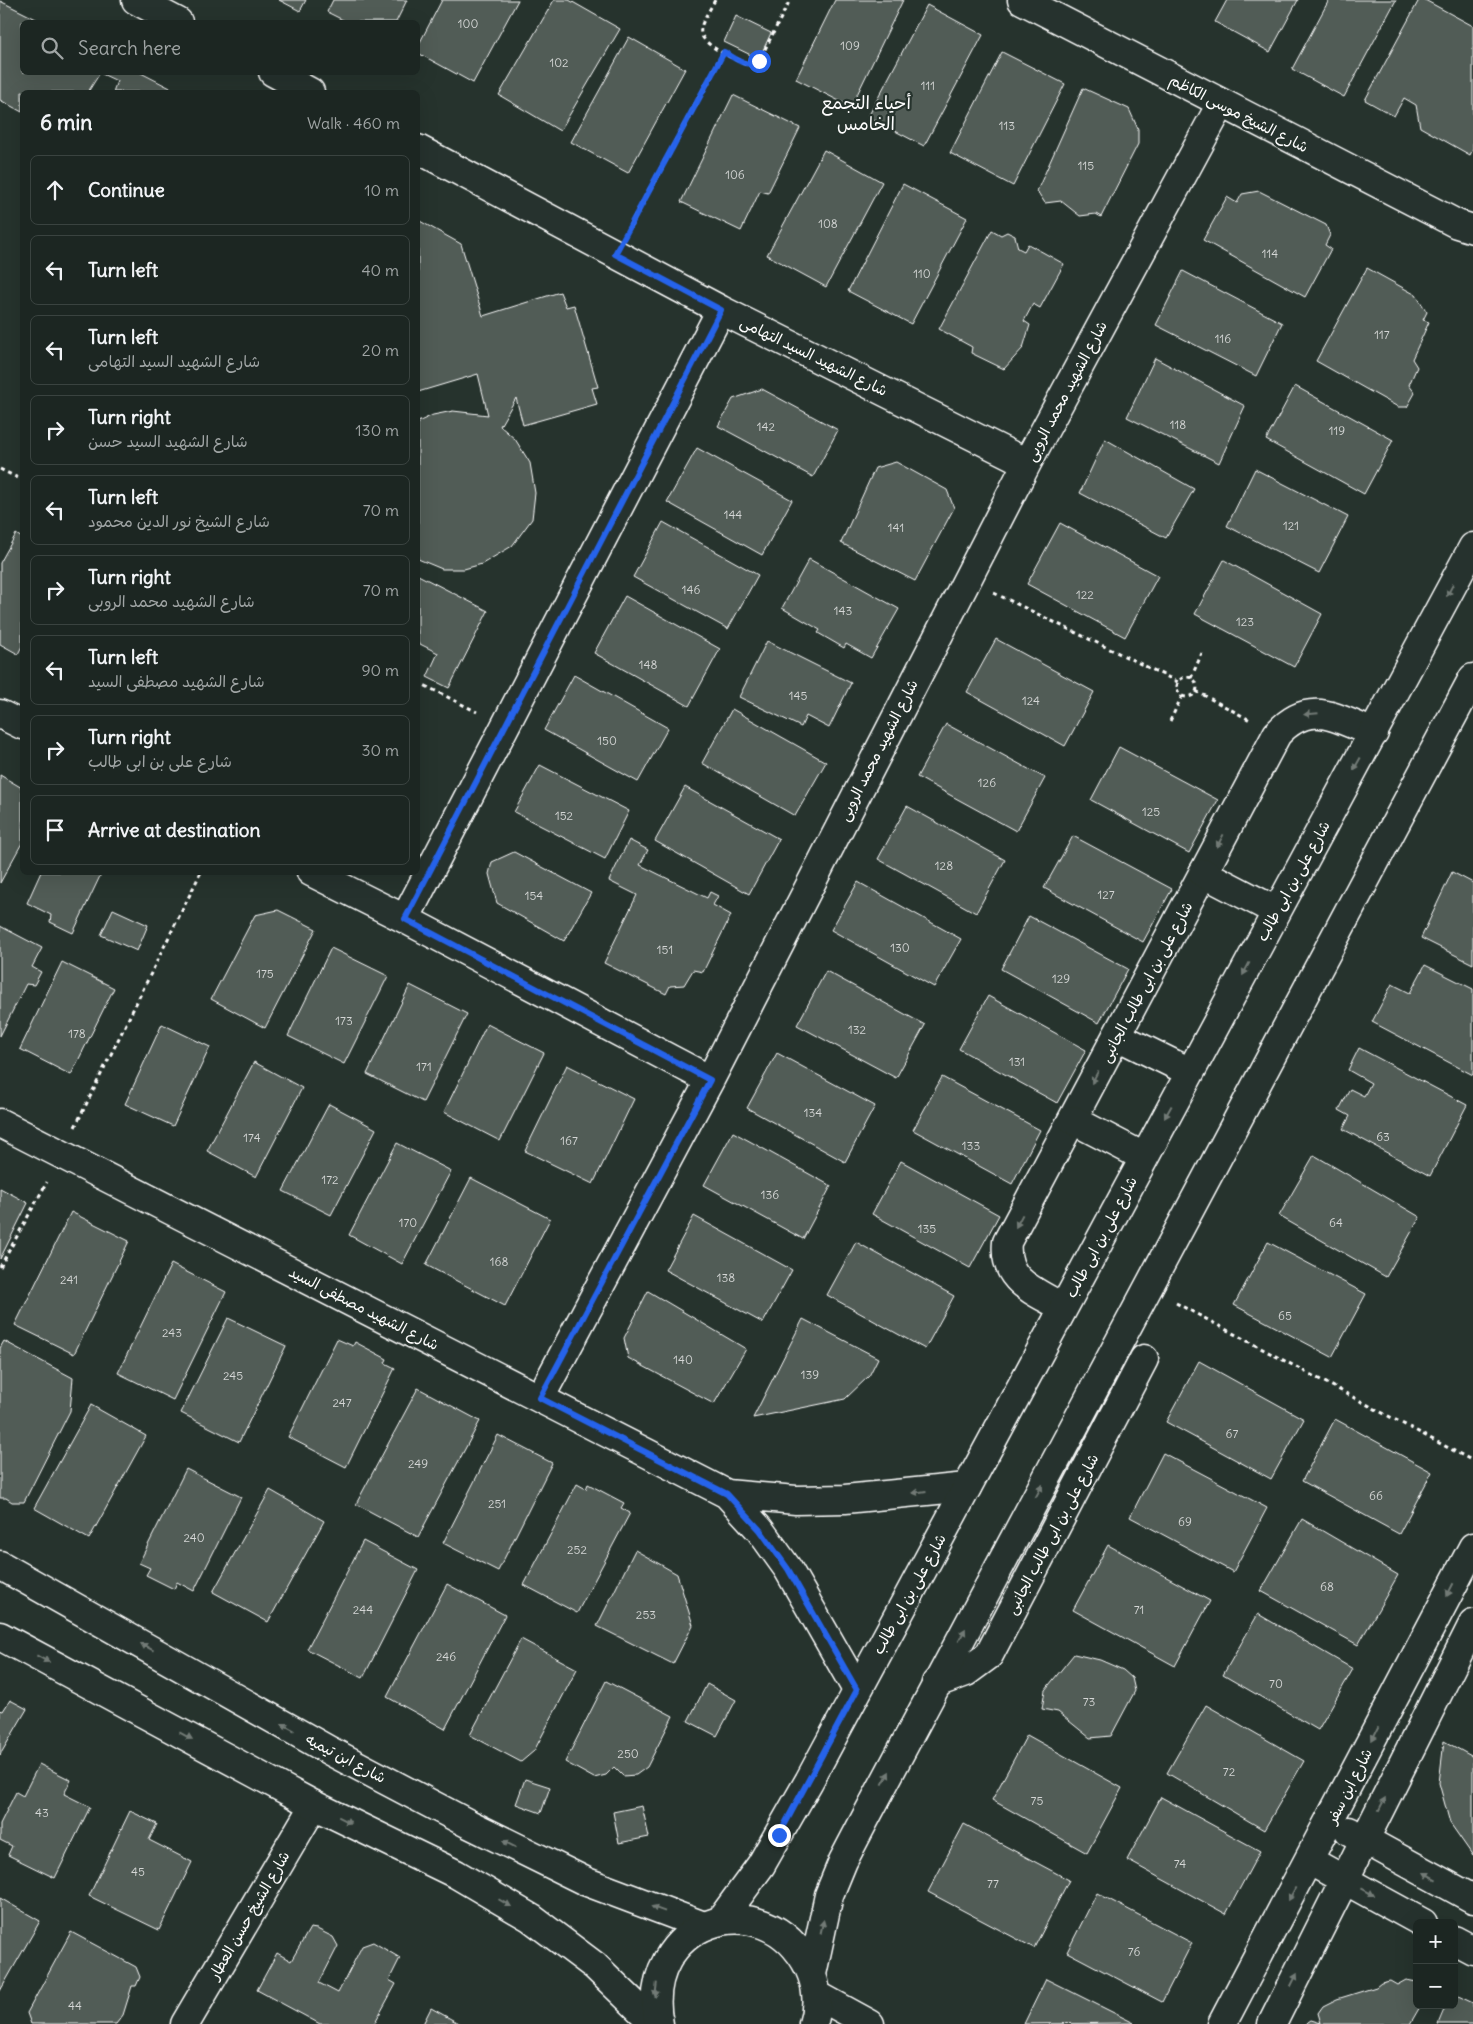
<!DOCTYPE html>
<meta charset="utf-8">
<style>
:root{--surface:#1c2622;--page:#252e2a;--text:#f1f3f6;--muted:#a0a5a5;--line:#3a4340}
body{margin:0;font-family:Delius,"Playpen Sans Arabic",sans-serif;background:var(--page);color:var(--text)}
.controls{position:absolute;right:15px;bottom:15px;display:grid;overflow:hidden;border-radius:8px;box-shadow:0 5px 20px #0002}
.controls button{width:45px;height:45px;display:grid;place-items:center;padding:0;border:0;border-bottom:1px solid var(--line);background:var(--surface);color:var(--text);font:25px sans-serif}
.stop{position:absolute;width:15px;height:15px;margin:-11px;border:4px solid #2563eb;border-radius:50%;background:#fff}
.stop.end{background:#2563eb;border-color:#fff;box-shadow:0 1px 5px #0008}
.list{margin:0;padding:0;list-style:none}
h2{display:flex;justify-content:space-between;align-items:center;height:65px;margin:0;padding:0 20px;font-size:21px}
h2 small{font-size:16px;font-weight:400;color:var(--muted)}
.list li{display:grid;grid-template-columns:32px 1fr auto;gap:15px;align-items:center;box-sizing:border-box;height:70px;margin:0 10px 10px;padding:0 10px;border:1px solid var(--line);border-radius:8px}
.list b{display:block;font-size:19px;white-space:nowrap}
.list p{margin:0;font-size:16px;white-space:nowrap;color:var(--muted)}
.list em{font-size:16px;font-style:normal;color:var(--muted)}
.icon{flex:none;width:28px;height:28px;fill:none;stroke:currentColor;stroke-width:2;stroke-linecap:round;stroke-linejoin:round}
.map{position:relative;flex:none;width:1473px;height:2024px;overflow:hidden}
.search{position:absolute;background:var(--surface);box-shadow:0 5px 20px #0002;left:20px;top:20px;width:400px;height:55px;display:flex;align-items:center;gap:12px;box-sizing:border-box;padding:0 18px;border-radius:8px;color:var(--muted);font-size:19px}
.panel{position:absolute;background:var(--surface);box-shadow:0 5px 20px #0002;left:20px;top:90px;width:400px;height:785px;border-radius:8px}
.map>svg:first-child{display:block}
.building{fill:#515c57;stroke:#fff}
.lines{fill:none;stroke-linecap:round;stroke-linejoin:round}
.minor-casing{stroke:#fff;stroke-width:31}
.tertiary-casing{stroke:#fff;stroke-width:31}
.secondary-casing{stroke:#fff;stroke-width:31}
.path{stroke:#fff;stroke-width:3;stroke-dasharray:4 4;stroke-linecap:butt}
.minor{stroke:#26332d;stroke-width:28}
.tertiary{stroke:#26332d;stroke-width:28}
.secondary{stroke:#26332d;stroke-width:28}
.oneway{fill:#727a76}
.route{stroke:#2563eb;stroke-width:6}
.labels{text-anchor:middle;dominant-baseline:central;stroke-width:4.5;stroke-linejoin:round;paint-order:stroke}
.number-label{font-size:12px;fill:#d4d6d5}
.street-label{font-size:15px;fill:#fff;stroke:#26332d}
.quarter-label{font-size:18px;fill:#fff;stroke:#26332d}
</style>
<div class="map">
<svg width="1473" height="2024" viewBox="0 0 1473 2024">
<rect width="100%" height="100%" fill="#26332d"/>
<filter id="ink" filterUnits="userSpaceOnUse"><feTurbulence type="fractalNoise" baseFrequency=".02" numOctaves="2"/><feDisplacementMap in="SourceGraphic" scale="10" xChannelSelector="R" yChannelSelector="G"/><feConvolveMatrix kernelMatrix="1 2 1 2 8 2 1 2 1" color-interpolation-filters="sRGB"/></filter>
<g filter="url(#ink)">
<path class="building" d="M279,0h27l-6,11z
M333,0h74l-11,22h-49l-20,-10z
M442,0h76l-45,83 -55,-30v-7z
M554,0h15l51,29 -60,102 -61,-36z
M835,0h68l-52,107 -55,-28z
M1227,0h71l-28,52 -55,-30z
M1329,0h67l-52,97 -52,-28z
M1419,0h6l48,26v123l-3,6 -50,-28 -4,-22 -12,-7 -10,18 -29,-16z
M0,1l42,21h-20v50h117l39,20h-65l4,-11 -17,-8 -12,19h-66v20l-22,-12z
M927,5l56,30 -59,111 -56,-29z
M736,16l35,17 -12,26 -35,-17z
M629,37l56,32 -57,104 -57,-31z
M1002,52l63,32 -52,102 -63,-33z
M1083,88l46,21 9,20v15l-37,73 -5,-3 -16,2 -19,-15 -16,2 -8,-12z
M733,95l67,33 -32,65 -8,-2 -19,40 -60,-29z
M824,150l58,32 -56,105 -59,-32z
M903,184l64,34 -56,106 -63,-33z
M1259,191l67,34 4,10 -5,10 6,4 -26,48 -102,-57 24,-43 10,6 5,-9z
M418,220l43,24 22,72 77,-24 6,15 8,-2 24,82 -6,1 5,16 -74,21 -7,-27 -16,28 15,13 15,24 5,30 -3,26 -20,27 -30,18 -18,5h-22l-24,-10v-137l15,-7 20,-4 35,4 -10,-41 -60,18z
M992,230l9,5 6,-3 8,4 3,12 6,3 4,-7 36,20 -24,44 -7,-4 -9,17 6,4 -7,23 -19,21 -33,-16 1,-6 -33,-18z
M1367,268l49,27 11,17 -4,8 6,2 -17,37 5,8 -8,18 6,8 -8,14h-9l-82,-46z
M1183,271l99,52 -26,53 -100,-51z
M1155,358l90,48 -26,57 -92,-46z
M1295,386l98,54 -29,54 -98,-54z
M762,389l76,41 -25,47 -95,-51 15,-27z
M1105,439l89,50 -28,49 -86,-45z
M697,448l95,52 -30,55 -95,-53z
M896,462l51,28 7,18 -39,73 -74,-38 34,-75z
M1255,469l93,48 -29,56 -92,-47z
M663,522l95,53 -30,54 -95,-52z
M1060,523l98,53 -33,61 -98,-53z
M16,534l6,4v108l-4,8 -18,-10v-81z
M809,559l90,50 -28,49 -25,-14 -2,4 -26,-15 2,-3 -38,-22z
M1224,560l98,54 -28,53 -99,-53z
M418,575l70,36 -39,77 -22,-11 11,-24 -20,-10z
M625,596l95,53 -31,57 -95,-53z
M996,639l98,53 -29,54 -98,-54z
M767,641l84,42 -22,45 -23,-12 -5,11 -62,-30z
M574,675l94,53 -30,54 -94,-52z
M732,709l94,53 -31,54 -93,-53z
M946,724l99,54 -29,53 -99,-54z
M1119,747l99,53 -29,53 -98,-53z
M540,765l89,46 -24,48 -91,-47z
M0,775l22,13v55l-22,40z
M685,787l94,52 -30,55 -94,-53z
M907,806l98,54 -29,53 -98,-54z
M1073,836l99,53 -29,53 -99,-54z
M629,840l19,10 -8,15 67,33 3,-6 8,4 -5,9 18,10 -28,57 -10,-2 -9,15 -14,1 -4,8 -62,-31 33,-68 -28,-14z
M514,852l77,41 -27,48 -67,-38 -8,-29 3,-12z
M41,872h61l-29,61 -23,-11 1,-7 -24,-12z
M1452,872l21,11v81l-52,-26z
M858,882l103,57 -27,48 -103,-57z
M113,909l35,16 -11,26 -36,-16z
M278,910l38,19 -51,99 -54,-29 44,-84z
M1029,916l99,53 -29,54 -98,-54z
M0,926l42,22 -10,19 9,5 -7,13 -8,-1 -26,52z
M331,948l57,28 -44,88 -56,-28z
M62,962l52,26 -43,87 -51,-26z
M1425,965l48,24v86l-101,-53 20,-38 18,9z
M826,971l99,54 -29,53 -99,-53z
M410,985l57,29 -44,88 -56,-28z
M988,996l98,54 -29,53 -98,-54z
M162,1024l48,23 -37,79 -48,-22z
M487,1024l57,29 -44,88 -56,-29z
M1359,1048l108,57 -37,71 -87,-47 7,-13 -11,-6 11,-21 14,7 7,-13 -23,-13z
M777,1053l98,53 -30,56 -98,-54z
M254,1062l48,26 -46,89 -49,-26z
M567,1065l67,34 -41,85 -68,-33z
M942,1077l98,53 -28,54 -99,-54z
M329,1104l47,25 -45,86 -48,-24z
M733,1132l98,54 -28,53 -99,-54z
M397,1143l54,28 -49,93 -53,-29z
M1314,1155l106,62 -34,60 -107,-61z
M901,1161l98,54 -29,53 -98,-54z
M471,1178l79,41 -45,87 -79,-41z
M0,1188l28,15 -28,56z
M71,1212l58,29 -55,113 -59,-29z
M694,1216l98,54 -29,53 -98,-53z
M856,1242l98,54 -29,53 -98,-54z
M1268,1242l98,52 -34,63 -98,-52z
M171,1264l55,28 -53,108 -55,-27z
M648,1291l98,58 -32,55 -86,-46 -4,-20z
M228,1318l58,28 -47,96 -58,-29z
M803,1319l75,39 -9,18 -24,23 -92,19z
M337,1339l16,7 2,-4 32,17 -2,4 10,5 -49,99 -58,-30z
M4,1341l69,37 -3,33 -46,91h-12l-6,-4h-6v-150z
M1199,1361l105,58 -33,60 -105,-57z
M418,1388l62,33 -62,116 -62,-33z
M91,1405l55,31 -57,103 -55,-31z
M1335,1419l97,53 -33,62 -97,-53z
M498,1435l54,28 -54,108 -55,-28z
M1163,1453l104,55 -34,64 -103,-55z
M186,1469l55,28 -47,94 -17,-9 -3,7 -28,-14 4,-7 -11,-5z
M577,1484l9,5 2,-5 36,19 -3,5 9,5 -53,100 -53,-28z
M270,1490l54,31 -56,101 -55,-30z
M1302,1519l96,56 -40,70 -97,-54z
M363,1541l55,29 -55,108 -56,-29z
M1108,1545l102,56 -35,65 -102,-56z
M635,1550l42,24 16,51 -20,39 -76,-38z
M447,1584l58,31 -60,114 -58,-32z
M1258,1614l95,55 -35,61 -95,-55z
M521,1639l56,30 -43,82 -13,11 -51,-27z
M1074,1654l26,6 23,10 9,8 3,13 -24,45 -21,2 -32,-26 -16,-3 3,-19z
M606,1681l67,35 -26,51 -11,8 -13,1 -9,-9 -8,8 -12,3 -29,-16z
M707,1684l29,16 -19,36 -29,-15z
M10,1700l17,9 -27,46v-45l3,1z
M1206,1705l98,56 -40,69 -97,-57z
M1027,1735l95,53 -35,65 -95,-53z
M1444,1741l29,16v99l-23,-33 -11,-40z
M39,1764l32,16 -7,14 26,13 -35,71 -47,-23 4,-9 -12,-6v-16l16,-32 7,4z
M525,1779l25,8 -9,26 -25,-9z
M1161,1797l99,54 -34,63 -99,-54z
M642,1806l7,31 -30,6 -6,-31z
M130,1811l27,13 -8,16 43,22 -33,68 -70,-34z
M964,1824l105,56 -35,68 -106,-56z
M1097,1893l95,50 -30,59 -95,-50z
M0,1898l40,23 -40,70z
M310,1928l7,1 16,8 5,9 -19,37 19,10 24,-47 11,-4 27,16 -11,22 7,4 -22,40h-54l-63,-34 20,-37 14,8z
M71,1932l65,35 4,10 -4,9h-4l-9,29 -7,9h-85l-4,-11z
M1046,1979l88,44 -110,1z
M1406,1980l11,2v23h4l-11,19h-105l6,-4 10,3 -3,-10 5,-7 14,-7 39,-12 5,-4 9,-2 7,4z
M1454,1994l19,9v21h-35l8,-19h8z
M431,2008l29,16h-37z"/>
<g class="lines">
<g class="minor-casing">
<path id="minor" d="M136,0l42,22
M1022,0l435,224 16,5
M273,72l37,20
M418,149l303,161 306,153
M0,714l22,11
M311,872l94,47 305,161
M405,919l316,-609
M0,1123l727,371 33,36 28,39 69,121
M1062,1307c-29,-17 -59,-26 -55,-65l270,-508c33,-36 58,-16 97,-1
M540,1398l170,-318 317,-617 194,-359
M727,1494l69,6 49,-1 122,-12
M936,1683l30,-11 23,-17 155,-296
M1349,1831l124,68
M1310,1861l113,62
M1454,1940l19,10
M185,2024l129,-219
M1222,2024l251,-477
M1272,2024l201,-400"/>
</g>
<g class="tertiary-casing">
<path id="tertiary" d="M0,1565l330,186 139,73 118,58 117,44
M0,1636l314,169 142,69 75,44 64,48 60,58
M817,1995l53,29"/>
</g>
<g class="secondary-casing">
<path id="secondary" d="M1203,873l73,38
M1117,1036l73,36
M1073,1120l71,37
M720,1921l41,-56 48,-84 664,-1234
M812,1974l17,-79 14,-34 22,-42 608,-1141
M659,2024c-21,-101 105,-146 150,-56 8,17 10,38 4,56"/>
</g>
<path class="path" d="M715,0c-4,8 -12,19 -14,28 -4,17 34,30 46,37h6l6,-4 31,-61
M630,226l94,-174
M0,469l22,11
M994,593l184,89
M1177 687a10 10 0 1 1 20 0a10 10 0 1 1-20 0Z
M1191,678l11,-25
M418,682l59,30
M1196,691l54,29
M1170,721l12,-25
M75,1127l126,-255
M0,1267l47,-85
M1176,1303l297,158"/>
<use href="#minor" class="minor"/>
<use href="#tertiary" class="tertiary"/>
<use href="#secondary" class="secondary"/>
</g>
<defs><path id="oneway-solid" d="M-6-.8H1V-3.2L6.5 0L1 3.2V.8H-6Z" transform="scale(1.25)"/></defs>
<g class="oneway">
<use href="#oneway-solid" transform="translate(1450 590) rotate(118)"/>
<use href="#oneway-solid" transform="translate(1311 714) rotate(175)"/>
<use href="#oneway-solid" transform="translate(1357 764) rotate(119)"/>
<use href="#oneway-solid" transform="translate(1220 841) rotate(118)"/>
<use href="#oneway-solid" transform="translate(1246 969) rotate(118)"/>
<use href="#oneway-solid" transform="translate(1095 1077) rotate(118)"/>
<use href="#oneway-solid" transform="translate(1168 1112) rotate(119)"/>
<use href="#oneway-solid" transform="translate(1019 1221) rotate(118)"/>
<use href="#oneway-solid" transform="translate(1039 1491) rotate(-62)"/>
<use href="#oneway-solid" transform="translate(919 1492) rotate(173)"/>
<use href="#oneway-solid" transform="translate(1450 1590) rotate(117)"/>
<use href="#oneway-solid" transform="translate(962 1635) rotate(-62)"/>
<use href="#oneway-solid" transform="translate(147 1647) rotate(-151)"/>
<use href="#oneway-solid" transform="translate(43 1659) rotate(28)"/>
<use href="#oneway-solid" transform="translate(288 1727) rotate(-151)"/>
<use href="#oneway-solid" transform="translate(1375 1734) rotate(117)"/>
<use href="#oneway-solid" transform="translate(186 1736) rotate(28)"/>
<use href="#oneway-solid" transform="translate(886 1778) rotate(-62)"/>
<use href="#oneway-solid" transform="translate(1382 1804) rotate(-63)"/>
<use href="#oneway-solid" transform="translate(345 1820) rotate(26)"/>
<use href="#oneway-solid" transform="translate(509 1844) rotate(-153)"/>
<use href="#oneway-solid" transform="translate(1430 1876) rotate(-151)"/>
<use href="#oneway-solid" transform="translate(1368 1892) rotate(29)"/>
<use href="#oneway-solid" transform="translate(1292 1894) rotate(118)"/>
<use href="#oneway-solid" transform="translate(505 1903) rotate(30)"/>
<use href="#oneway-solid" transform="translate(658 1909) rotate(-160)"/>
<use href="#oneway-solid" transform="translate(822 1927) rotate(-77)"/>
<use href="#oneway-solid" transform="translate(1294 1980) rotate(-63)"/>
<use href="#oneway-solid" transform="translate(656 1990) rotate(96)"/>
</g>
</g>
<g class="lines" filter="url(#ink)">
<path class="route" d="M759,61c-12,8 -24,-3 -35,-9l-109,202 106,56 -316,609 305,161 -170,318 187,96 33,36 28,39 69,121 -78,145"/>
</g>
<g class="labels">
<g class="number-label">
<text x="468" y="23">100</text>
<text x="850" y="45">109</text>
<text x="559" y="62">102</text>
<text x="928" y="85">111</text>
<text x="1007" y="125">113</text>
<text x="1086" y="165">115</text>
<text x="735" y="174">106</text>
<text x="828" y="223">108</text>
<text x="1270" y="253">114</text>
<text x="922" y="273">110</text>
<text x="1382" y="334">117</text>
<text x="1223" y="338">116</text>
<text x="1178" y="424">118</text>
<text x="766" y="426">142</text>
<text x="1337" y="430">119</text>
<text x="733" y="514">144</text>
<text x="1291" y="525">121</text>
<text x="896" y="527">141</text>
<text x="691" y="589">146</text>
<text x="1085" y="594">122</text>
<text x="843" y="610">143</text>
<text x="1245" y="621">123</text>
<text x="648" y="664">148</text>
<text x="798" y="695">145</text>
<text x="1031" y="700">124</text>
<text x="607" y="740">150</text>
<text x="987" y="782">126</text>
<text x="1151" y="811">125</text>
<text x="564" y="815">152</text>
<text x="944" y="865">128</text>
<text x="1106" y="894">127</text>
<text x="534" y="895">154</text>
<text x="900" y="947">130</text>
<text x="665" y="949">151</text>
<text x="265" y="973">175</text>
<text x="1061" y="978">129</text>
<text x="344" y="1020">173</text>
<text x="857" y="1029">132</text>
<text x="77" y="1033">178</text>
<text x="1017" y="1061">131</text>
<text x="424" y="1066">171</text>
<text x="813" y="1112">134</text>
<text x="1383" y="1136">63</text>
<text x="252" y="1137">174</text>
<text x="569" y="1140">167</text>
<text x="971" y="1145">133</text>
<text x="330" y="1179">172</text>
<text x="770" y="1194">136</text>
<text x="408" y="1222">170</text>
<text x="1336" y="1222">64</text>
<text x="927" y="1228">135</text>
<text x="499" y="1261">168</text>
<text x="726" y="1277">138</text>
<text x="69" y="1279">241</text>
<text x="1285" y="1315">65</text>
<text x="172" y="1332">243</text>
<text x="683" y="1359">140</text>
<text x="810" y="1374">139</text>
<text x="233" y="1375">245</text>
<text x="342" y="1402">247</text>
<text x="1232" y="1433">67</text>
<text x="418" y="1463">249</text>
<text x="1376" y="1495">66</text>
<text x="497" y="1503">251</text>
<text x="1185" y="1521">69</text>
<text x="194" y="1537">240</text>
<text x="577" y="1549">252</text>
<text x="1327" y="1586">68</text>
<text x="363" y="1609">244</text>
<text x="1139" y="1609">71</text>
<text x="646" y="1614">253</text>
<text x="446" y="1656">246</text>
<text x="1276" y="1683">70</text>
<text x="1089" y="1701">73</text>
<text x="628" y="1753">250</text>
<text x="1229" y="1771">72</text>
<text x="1037" y="1800">75</text>
<text x="42" y="1812">43</text>
<text x="1180" y="1863">74</text>
<text x="138" y="1871">45</text>
<text x="993" y="1883">77</text>
<text x="1134" y="1951">76</text>
<text x="75" y="2005">44</text>
</g>
<g class="street-label">
<text transform="translate(1239 113) rotate(27)">شارع الشيخ موسى الكاظم</text>
<text transform="translate(814 356) rotate(26)">شارع الشهيد السيد التهامى</text>
<text transform="translate(1066 391) rotate(-62)">شارع الشهيد محمد الروبى</text>
<text transform="translate(878 750) rotate(-63)">شارع الشهيد محمد الروبى</text>
<text transform="translate(1293 881) rotate(-61)">شارع على بن ابى طالب</text>
<text transform="translate(1146 982) rotate(-62)">شارع على بن ابى طالب الجانبى</text>
<text transform="translate(1101 1237) rotate(-62)">شارع على بن ابى طالب</text>
<text transform="translate(364 1308) rotate(27)">شارع الشهيد مصطفى السيد</text>
<text transform="translate(1052 1534) rotate(-62)">شارع على بن ابى طالب الجانبى</text>
<text transform="translate(909 1594) rotate(-61)">شارع على بن ابى طالب</text>
<text transform="translate(346 1758) rotate(28)">شارع ابن تيميه</text>
<text transform="translate(1349 1786) rotate(-63)">شارع ابن سفر</text>
<text transform="translate(249 1915) rotate(-60)">شارع الشيخ حسن العطار</text>
</g>
<g class="quarter-label">
<text x="866" y="102">أحياء التجمع<tspan x="866" dy="21">الخامس</tspan></text>
</g>
</g>
</svg>
<div class="controls">
<button>+</button>
<button>−</button>
</div>
<div class="stop" style="left:759px;top:61px"></div>
<div class="stop end" style="left:779px;top:1835px"></div>
<div class="search"><svg class="icon" aria-label="search" viewBox="0 0 24 24"><circle cx="10" cy="10" r="6"/><path d="M15 15l6 6"/></svg>Search here</div>
<section class="panel">
<h2>6 min<small>Walk · 460 m</small></h2>
<ul class="list">
<li><svg class="icon" aria-label="ahead" viewBox="0 0 24 24"><path d="M12 20V5M6 11l6-6 6 6"/></svg><div><b>Continue</b></div><em>10 m</em></li>
<li><svg class="icon" aria-label="left" viewBox="0 0 24 24"><path d="M17 20v-9H6M10 6l-5 5 5 5"/></svg><div><b>Turn left</b></div><em>40 m</em></li>
<li><svg class="icon" aria-label="left" viewBox="0 0 24 24"><path d="M17 20v-9H6M10 6l-5 5 5 5"/></svg><div><b>Turn left</b><p>شارع الشهيد السيد التهامى</p></div><em>20 m</em></li>
<li><svg class="icon" aria-label="right" viewBox="0 0 24 24"><path d="M7 20v-9h11M14 6l5 5-5 5"/></svg><div><b>Turn right</b><p>شارع الشهيد السيد حسن</p></div><em>130 m</em></li>
<li><svg class="icon" aria-label="left" viewBox="0 0 24 24"><path d="M17 20v-9H6M10 6l-5 5 5 5"/></svg><div><b>Turn left</b><p>شارع الشيخ نور الدين محمود</p></div><em>70 m</em></li>
<li><svg class="icon" aria-label="right" viewBox="0 0 24 24"><path d="M7 20v-9h11M14 6l5 5-5 5"/></svg><div><b>Turn right</b><p>شارع الشهيد محمد الروبى</p></div><em>70 m</em></li>
<li><svg class="icon" aria-label="left" viewBox="0 0 24 24"><path d="M17 20v-9H6M10 6l-5 5 5 5"/></svg><div><b>Turn left</b><p>شارع الشهيد مصطفى السيد</p></div><em>90 m</em></li>
<li><svg class="icon" aria-label="right" viewBox="0 0 24 24"><path d="M7 20v-9h11M14 6l5 5-5 5"/></svg><div><b>Turn right</b><p>شارع على بن ابى طالب</p></div><em>30 m</em></li>
<li><svg class="icon" aria-label="arrive" viewBox="0 0 24 24"><path d="M6 21V4h12l-3 4 3 4H6"/></svg><div><b>Arrive at destination</b></div></li>
</ul>
</section>
</div>
